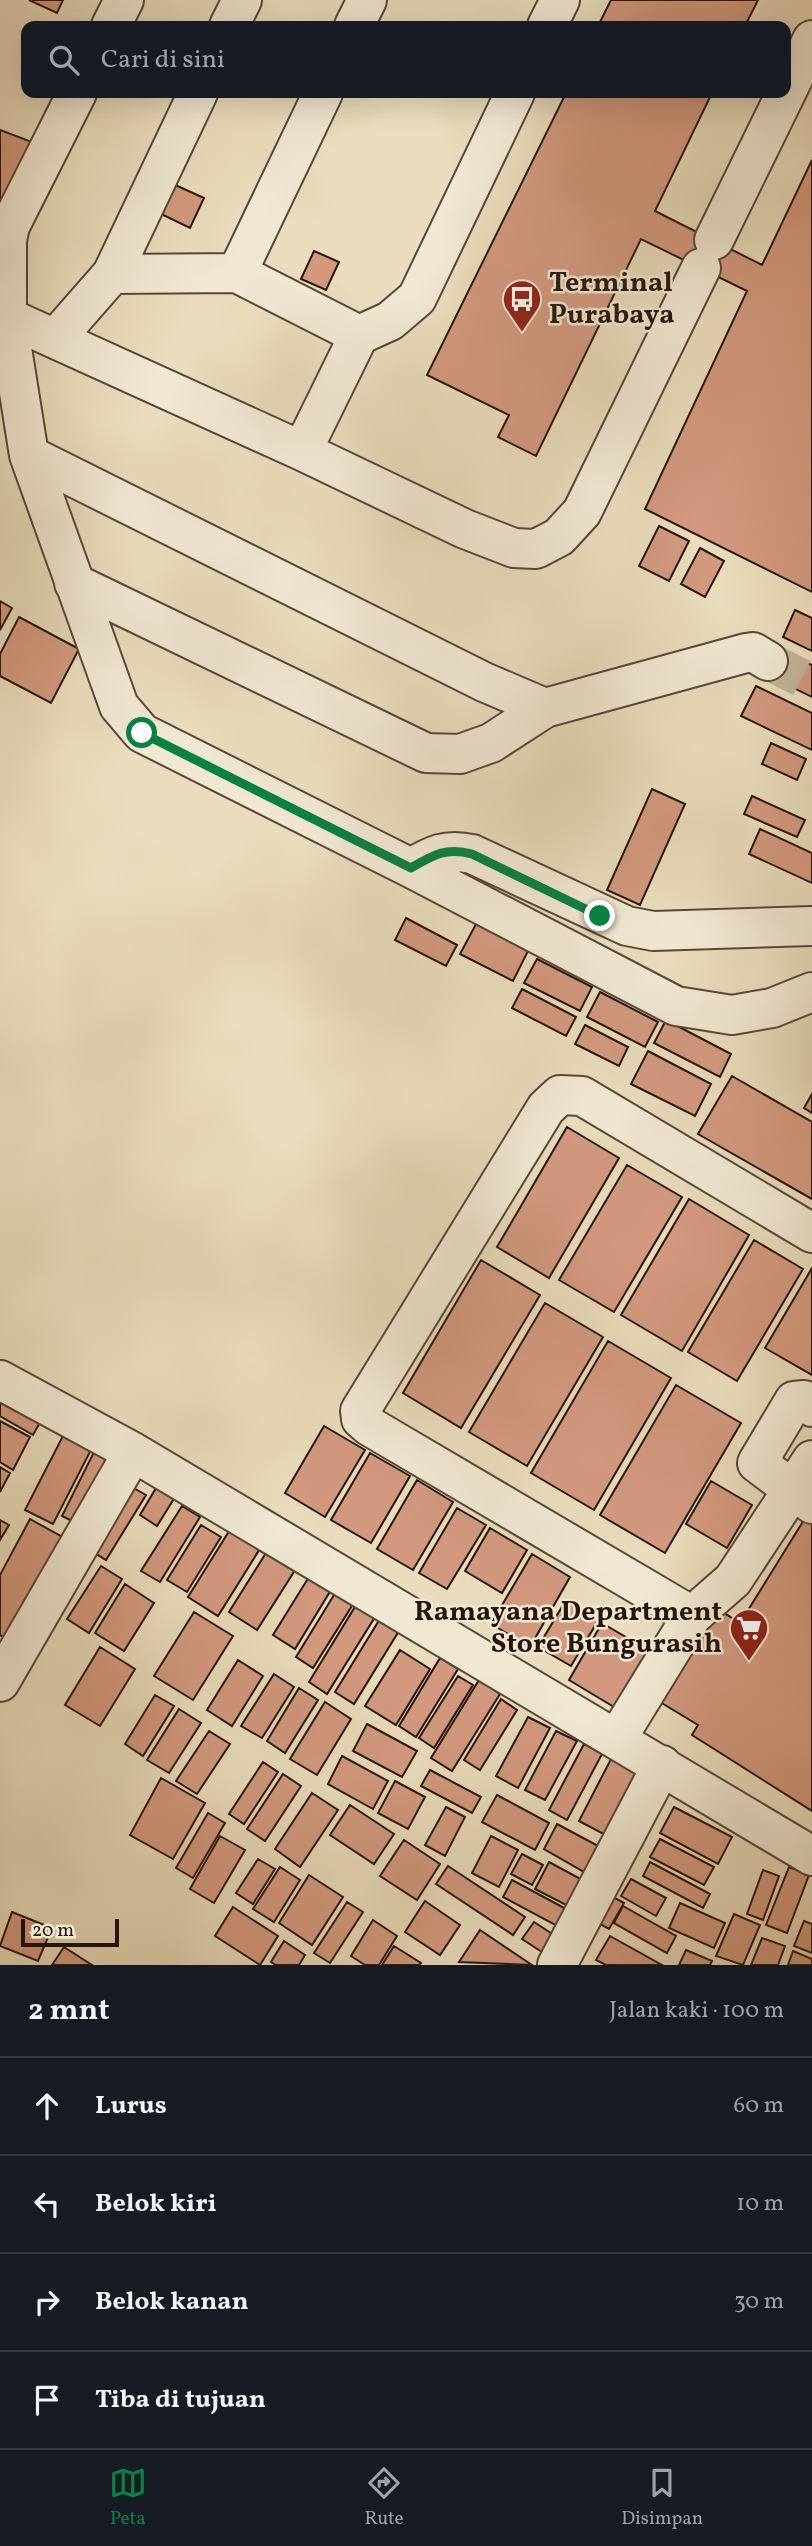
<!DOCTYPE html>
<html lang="id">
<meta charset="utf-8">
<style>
:root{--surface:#171b24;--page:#242831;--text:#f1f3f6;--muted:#9ea1a6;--line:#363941;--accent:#0b8043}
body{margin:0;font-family:Vollkorn,serif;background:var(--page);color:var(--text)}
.scale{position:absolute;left:21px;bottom:18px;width:98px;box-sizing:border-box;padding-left:7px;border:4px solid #26150e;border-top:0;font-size:19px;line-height:24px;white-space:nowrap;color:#26150e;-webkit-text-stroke:5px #f1e8d3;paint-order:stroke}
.stop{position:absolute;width:21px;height:21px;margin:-16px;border:5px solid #0b8043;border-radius:50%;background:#fff}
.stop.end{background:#0b8043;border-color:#fff;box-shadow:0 2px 7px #0008}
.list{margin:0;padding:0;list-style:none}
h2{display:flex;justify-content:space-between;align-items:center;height:91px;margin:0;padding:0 28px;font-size:30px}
h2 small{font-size:23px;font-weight:400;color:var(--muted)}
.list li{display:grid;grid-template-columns:46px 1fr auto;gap:21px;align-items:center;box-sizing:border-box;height:98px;padding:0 28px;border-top:2px solid var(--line)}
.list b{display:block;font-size:26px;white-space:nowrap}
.list em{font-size:23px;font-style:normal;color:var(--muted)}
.icon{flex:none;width:38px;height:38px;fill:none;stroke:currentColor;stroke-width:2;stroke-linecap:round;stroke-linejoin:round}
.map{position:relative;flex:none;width:812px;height:1965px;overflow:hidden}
.search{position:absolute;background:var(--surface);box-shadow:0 7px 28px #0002;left:21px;right:21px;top:21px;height:77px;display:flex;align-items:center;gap:18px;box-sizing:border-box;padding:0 24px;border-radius:14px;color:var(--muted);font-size:26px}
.sheet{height:483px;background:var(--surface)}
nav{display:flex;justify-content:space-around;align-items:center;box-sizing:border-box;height:98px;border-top:2px solid var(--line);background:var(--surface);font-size:19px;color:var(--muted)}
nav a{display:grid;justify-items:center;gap:4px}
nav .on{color:var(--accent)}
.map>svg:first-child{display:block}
.building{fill:#d2997e;stroke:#26150e;stroke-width:2}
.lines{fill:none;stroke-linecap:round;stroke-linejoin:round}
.minor-tunnel{stroke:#c3b499;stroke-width:38;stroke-dasharray:38 19;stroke-linecap:butt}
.minor-casing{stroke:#57473a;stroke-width:42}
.minor{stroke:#f1e8d3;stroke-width:38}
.route{stroke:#0b8043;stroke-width:9}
.labels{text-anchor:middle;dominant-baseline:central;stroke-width:5;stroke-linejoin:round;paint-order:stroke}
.poi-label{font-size:28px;font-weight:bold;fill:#26150e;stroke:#f1e8d3;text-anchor:start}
</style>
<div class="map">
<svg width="812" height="1965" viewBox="0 0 812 1965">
<rect width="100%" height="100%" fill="#eadcbc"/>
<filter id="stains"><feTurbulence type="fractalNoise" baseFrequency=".00286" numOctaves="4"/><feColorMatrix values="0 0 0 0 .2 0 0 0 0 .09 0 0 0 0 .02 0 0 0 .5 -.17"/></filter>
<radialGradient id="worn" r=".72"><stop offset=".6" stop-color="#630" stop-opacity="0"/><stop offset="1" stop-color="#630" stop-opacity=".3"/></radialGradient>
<path class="building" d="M29,0h34l-6,13z
M611,0h147l-13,26h-147z
M566,93h146l-57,118 107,54 50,-105v432l-167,-83 102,-218 -106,-52 -105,217 -38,-19 11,-22 -82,-40z
M0,130l32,12 -32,84z
M173,184l31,14 -14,30 -31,-15z
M314,251l25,11 -13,28 -25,-11z
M659,526l30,15 -20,40 -30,-15z
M700,548l24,13 -19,36 -24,-13z
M0,601l12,7 -12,22z
M795,610l17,8v33l-29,-14z
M19,617l60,32 -28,54 -51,-27v-22z
M775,648l37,17v32l-49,-24z
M756,686l56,27v37l-71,-34z
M771,743l35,16 -9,21 -35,-16z
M652,789l33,15 -45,101 -33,-15z
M752,796l53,24 -8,17 -53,-23z
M760,829l52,24v30l-63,-29z
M406,918l51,27 -11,21 -51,-26z
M476,924l52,27 -15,30 -53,-27z
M537,959l55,28 -12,24 -56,-28z
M522,989l54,28 -10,19 -54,-28z
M600,992l58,30 -13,25 -58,-30z
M666,1020l65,34 -11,23 -66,-34z
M585,1025l43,22 -9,19 -44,-22z
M648,1051l63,33 -16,32 -64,-32z
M732,1076l80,46v77l-114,-65z
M812,1094v19l-8,-5z
M567,1127l52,31 -70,120 -52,-31z
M627,1165l55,32 -68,115 -55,-32z
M689,1199l60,36 -67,116 -61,-36z
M754,1240l49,29 -66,112 -49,-29z
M481,1260l59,35 -79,133 -58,-35z
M812,1268v107l-47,-27z
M545,1303l58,34 -76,129 -58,-34z
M608,1341l63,37 -77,132 -63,-37z
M676,1385l65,38 -76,130 -65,-38z
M0,1390l47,20 -14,25 -33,-19z
M0,1421l30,16 -17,33 -13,-8z
M324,1426l41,24 -40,67 -40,-24z
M65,1432l28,14 -40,78 -28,-14z
M100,1440l25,13 -39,75 -24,-12z
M370,1453l40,23 -39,67 -40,-23z
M0,1467l10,6 -10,19z
M162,1478l18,11 -23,37 -17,-11z
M417,1480l36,22 -40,68 -36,-21z
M711,1481l41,24 -25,43 -41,-24z
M130,1486l16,9 -40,65 -16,-10z
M182,1506l18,11 -40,65 -19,-11z
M812,1507v304l-120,-76 6,-10 -38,-23 58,-93 22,14z
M457,1508l29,17 -39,64 -28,-16z
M30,1519l36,20 -55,102 -11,-6v-60z
M0,1520l9,5 -9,15z
M236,1520l30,19 -48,77 -30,-19z
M201,1525l20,12 -34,55 -20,-12z
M490,1528l37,22 -25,43 -37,-22z
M276,1537l28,19 -47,74 -28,-18z
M532,1554l38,23 -40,70 -39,-23z
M101,1566l21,13 -33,54 -22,-14z
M312,1572l22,13 -39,64 -22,-14z
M125,1584l29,19 -30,48 -29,-18z
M337,1590l18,11 -42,67 -17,-11z
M361,1597l19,12 -53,85 -18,-12z
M566,1600l33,19 -28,47 -33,-19z
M194,1612l39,24 -40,64 -39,-24z
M383,1614l19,12 -48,78 -19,-12z
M602,1623l46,27 -34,57 -45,-27z
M100,1647l35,22 -35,57 -35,-21z
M400,1650l30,19 -34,56 -31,-19z
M440,1658l18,11 -42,68 -17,-11z
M238,1660l25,16 -31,50 -25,-16z
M274,1674l20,13 -32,51 -21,-12z
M458,1676l15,9 -39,63 -15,-10z
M479,1680l21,14 -48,77 -21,-13z
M299,1688l19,12 -33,53 -18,-12z
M155,1695l19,11 -31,50 -18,-12z
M501,1699l16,11 -37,60 -16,-10z
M325,1702l26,17 -34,56 -27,-16z
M179,1709l22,14 -32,50 -22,-13z
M528,1717l22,11 -32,60 -22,-12z
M367,1724l50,27 -15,26 -49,-26z
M209,1731l21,13 -33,50 -21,-13z
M556,1731l21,10 -32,59 -20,-10z
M584,1744l18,10 -35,66 -18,-10z
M342,1756l46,25 -15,28 -45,-25z
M611,1759l33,18 -33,61 -32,-17z
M263,1762l15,10 -34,52 -15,-10z
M430,1770l51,27 -9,16 -51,-27z
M283,1774l18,12 -36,55 -18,-12z
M161,1778l44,25 -32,56 -43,-24z
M395,1781l30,16 -17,32 -30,-16z
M312,1793l26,17 -38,57 -25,-18z
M497,1795l52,28 -14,27 -53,-28z
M350,1805l44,29 -20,30 -44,-29z
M446,1807l19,10 -20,39 -20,-11z
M674,1807l58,30 -14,27 -58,-31z
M208,1813l17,10 -32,55 -17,-10z
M557,1824l43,23 -14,26 -42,-24z
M220,1836l25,14 -31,53 -24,-14z
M491,1836l27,14 -19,37 -27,-14z
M660,1839l54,28 -10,18 -54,-28z
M404,1840l36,24 -23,36 -37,-24z
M522,1854l21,11 -11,20 -21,-11z
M258,1859l17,10 -22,35 -17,-11z
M549,1862l37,20 -14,26 -37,-19z
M650,1862l60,32 -7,14 -60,-32z
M448,1866l77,51 -12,18 -77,-51z
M280,1867l20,13 -26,42 -21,-13z
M789,1867l20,8 -22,58 -21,-8z
M763,1870l16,6 -16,44 -16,-6z
M309,1875l34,22 -31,48 -33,-22z
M631,1879l35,19 -10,18 -35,-20z
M512,1880l56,30 -9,17 -56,-30z
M604,1892l20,11 -15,26 -20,-11z
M425,1901l35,24 -20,30 -35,-23z
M347,1902l16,10 -33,51 -16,-10z
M680,1903l45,20 -11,25 -45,-20z
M623,1906l53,30 -9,17 -53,-30z
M233,1907l45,29 -18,29 -45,-29z
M12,1912l40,16 -14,33 -38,-15z
M734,1914l26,11 -17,40 -27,-9z
M373,1920l24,16 -18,29h-14l-14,-9z
M804,1921l8,3v29l-18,-7z
M534,1922l26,17 -12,17 -26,-17z
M480,1930l52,35 -73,-3z
M610,1936l52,29h-56l-10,-5z
M762,1938l23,8 -7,19h-27z
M284,1941l21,14 -6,10h-23l-5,-3z
M394,1946l27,17 -2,2h-37z
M64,1947l28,18h-40z
M686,1950l26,11 -2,4h-31z
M793,1951l19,8v6h-24z"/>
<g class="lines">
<path class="minor-tunnel" d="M768,661l44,22"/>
<g class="minor-casing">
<path id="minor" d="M111,26l13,-26
M229,26l13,-26
M354,26l13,-26
M547,26l13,-26
M77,93l-67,133 -3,14v77l22,138 90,251 23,27 269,135 265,138 56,9 40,-7 40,-16
M714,240l98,-200
M237,273l86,-180
M112,274l125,-1 122,62
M7,317l295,134 163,78 49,19 22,1 23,-12 23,-25 119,-244
M56,338l56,-64 86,-181
M302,451l57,-116 31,-14 27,-23 98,-205
M29,455l455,227 61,26 201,-55 7,-1 15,9
M74,583l352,170 34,1 31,-11 54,-35
M411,868c22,-13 35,-20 61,-14l155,72 26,5 159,-5
M812,1233l-230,-137 -22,-1 -14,13 -186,303 1,8 8,7 323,190 41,-36 79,-120
M0,1380l133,72 679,404
M812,1407l-8,-7 -10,1 -37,62 55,41
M0,1682l133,-230
M624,1727l68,-111
M557,1965l105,-200"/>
</g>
<use href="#minor" class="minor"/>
</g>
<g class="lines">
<path class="route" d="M142,733l269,135c22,-13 35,-21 61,-14l128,62"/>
</g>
<defs>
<g id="bus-pin" transform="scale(2.0125)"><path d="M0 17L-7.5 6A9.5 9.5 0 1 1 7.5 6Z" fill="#8f2418" stroke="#f1e8d3"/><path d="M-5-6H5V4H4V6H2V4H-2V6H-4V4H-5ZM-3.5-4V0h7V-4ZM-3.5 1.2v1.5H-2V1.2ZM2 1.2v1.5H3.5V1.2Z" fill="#fff"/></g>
<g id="supermarket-pin" transform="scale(2.0125)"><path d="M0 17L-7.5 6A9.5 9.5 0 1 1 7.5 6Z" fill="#8f2418" stroke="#f1e8d3"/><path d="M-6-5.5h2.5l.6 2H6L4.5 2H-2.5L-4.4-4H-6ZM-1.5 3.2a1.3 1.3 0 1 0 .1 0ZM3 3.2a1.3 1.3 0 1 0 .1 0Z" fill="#fff"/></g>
</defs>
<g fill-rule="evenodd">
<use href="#bus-pin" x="522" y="299"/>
<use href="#supermarket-pin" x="749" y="1628"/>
</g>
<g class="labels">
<g class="poi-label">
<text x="549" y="283">Terminal<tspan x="549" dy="32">Purabaya</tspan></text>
<text x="722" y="1612" text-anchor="end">Ramayana Department<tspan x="722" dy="32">Store Bungurasih</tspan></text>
</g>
</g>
<rect width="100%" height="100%" filter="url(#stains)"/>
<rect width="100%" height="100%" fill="url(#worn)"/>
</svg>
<div class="scale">20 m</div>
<div class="stop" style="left:142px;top:733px"></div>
<div class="stop end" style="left:600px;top:916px"></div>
<div class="search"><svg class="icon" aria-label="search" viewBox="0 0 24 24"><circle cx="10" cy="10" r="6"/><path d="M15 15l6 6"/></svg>Cari di sini</div>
</div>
<section class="sheet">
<h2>2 mnt<small>Jalan kaki · 100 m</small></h2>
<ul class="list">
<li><svg class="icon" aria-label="ahead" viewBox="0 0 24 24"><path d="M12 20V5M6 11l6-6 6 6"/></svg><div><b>Lurus</b></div><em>60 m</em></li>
<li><svg class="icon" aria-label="left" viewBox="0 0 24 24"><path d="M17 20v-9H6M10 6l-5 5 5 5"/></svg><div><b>Belok kiri</b></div><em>10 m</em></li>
<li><svg class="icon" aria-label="right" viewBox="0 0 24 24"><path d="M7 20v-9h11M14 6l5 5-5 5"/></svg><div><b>Belok kanan</b></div><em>30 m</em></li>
<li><svg class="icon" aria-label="arrive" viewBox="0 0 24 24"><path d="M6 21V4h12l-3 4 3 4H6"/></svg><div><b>Tiba di tujuan</b></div></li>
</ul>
</section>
<nav>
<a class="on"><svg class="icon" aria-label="map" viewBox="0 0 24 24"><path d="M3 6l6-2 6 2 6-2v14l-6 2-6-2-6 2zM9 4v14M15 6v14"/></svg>Peta</a>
<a><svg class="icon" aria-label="directions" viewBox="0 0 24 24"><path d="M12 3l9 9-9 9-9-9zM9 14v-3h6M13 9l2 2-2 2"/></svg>Rute</a>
<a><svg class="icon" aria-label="saved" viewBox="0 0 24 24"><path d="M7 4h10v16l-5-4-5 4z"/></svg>Disimpan</a>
</nav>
